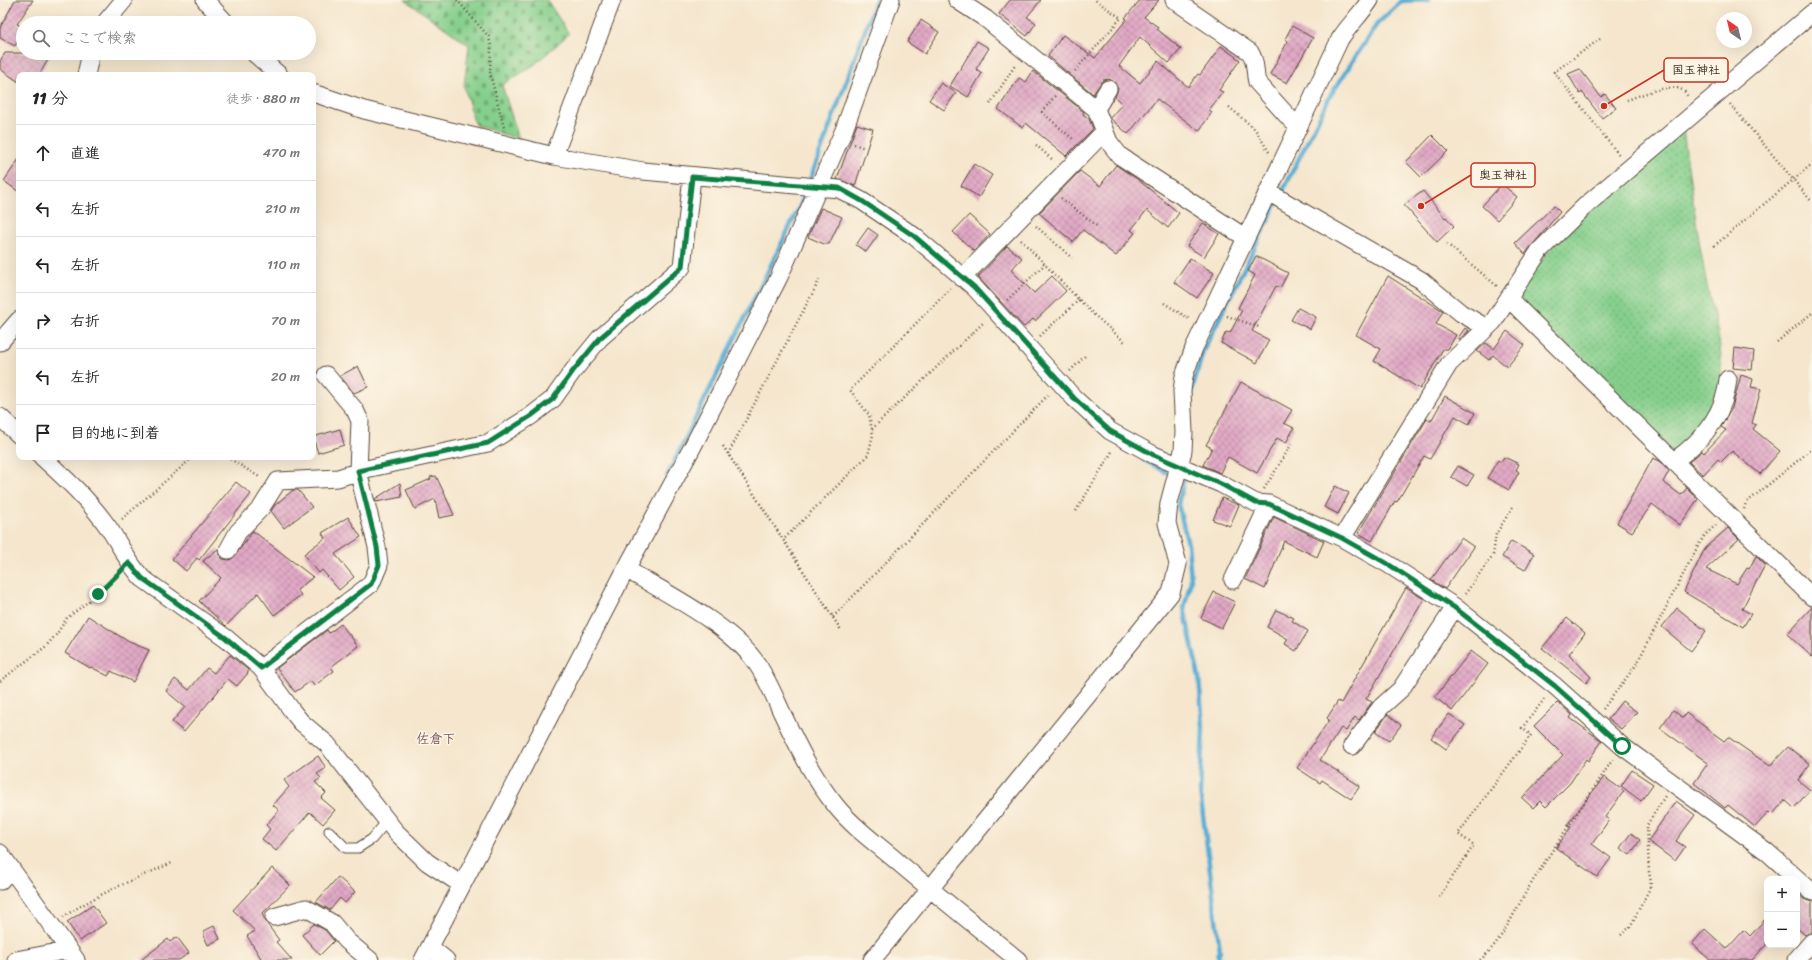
<!DOCTYPE html>
<html lang="ja">
<meta charset="utf-8">
<style>
:root{--surface:#fff;--page:#f2f2f2;--text:#222;--muted:#767676;--line:#e0e0e0}
body{margin:0;font-family:Sriracha,"Klee One",sans-serif;background:var(--page);color:var(--text)}
.controls{position:absolute;right:12px;bottom:12px;display:grid;overflow:hidden;border-radius:8px;box-shadow:0 4px 16px #0002}
.controls button{width:36px;height:36px;display:grid;place-items:center;padding:0;border:0;border-bottom:1px solid var(--line);background:var(--surface);color:var(--text);font:20px sans-serif}
.compass{position:absolute;left:1716px;top:12px;width:36px;height:36px;border-radius:50%;background:var(--surface);box-shadow:0 4px 16px #0002;rotate:325deg}
.stop{position:absolute;width:12px;height:12px;margin:-9px;border:3px solid #0b8043;border-radius:50%;background:#fff}
.stop.end{background:#0b8043;border-color:#fff;box-shadow:0 1px 4px #0008}
.list{margin:0;padding:0;list-style:none}
h2{display:flex;justify-content:space-between;align-items:center;height:52px;margin:0;padding:0 16px;font-size:17px}
h2 small{font-size:13px;font-weight:400;color:var(--muted)}
.list li{display:grid;grid-template-columns:26px 1fr auto;gap:12px;align-items:center;box-sizing:border-box;height:56px;padding:0 16px;border-top:1px solid var(--line)}
.list b{display:block;font-size:15px;white-space:nowrap}
.list em{font-size:13px;font-style:normal;color:var(--muted)}
.icon{flex:none;width:22px;height:22px;fill:none;stroke:currentColor;stroke-width:2;stroke-linecap:round;stroke-linejoin:round}
.map{position:relative;flex:none;width:1812px;height:960px;overflow:hidden}
.search{position:absolute;background:var(--surface);box-shadow:0 4px 16px #0002;left:16px;top:16px;width:300px;height:44px;display:flex;align-items:center;gap:10px;box-sizing:border-box;padding:0 14px;border-radius:22px;color:var(--muted);font-size:15px}
.panel{position:absolute;background:var(--surface);box-shadow:0 4px 16px #0002;left:16px;top:72px;width:300px;height:388px;border-radius:8px}
.map>svg:first-child{display:block}
.grass{fill:url(#grass-dots);stroke:#607c55}
.cemetery{fill:url(#cemetery-stones);stroke:#607c55}
.lines{fill:none;stroke-linecap:round;stroke-linejoin:round}
.stream{stroke:#59add5;stroke-width:4.5}
.building{fill:url(#building-cross-hatch)}
.lane-casing{stroke:#574638;stroke-width:11}
.street-casing{stroke:#574638;stroke-width:19}
.path{stroke:#574638;stroke-width:2.5;stroke-dasharray:1 3;stroke-linecap:butt}
.lane{stroke:#fff;stroke-width:9}
.street{stroke:#fff;stroke-width:17}
.route{stroke:#0b8043;stroke-width:5}
.labels{text-anchor:middle;dominant-baseline:central;stroke-width:3;stroke-linejoin:round;paint-order:stroke}
.quarter-label{font-size:13px;font-weight:bold;fill:#755659;stroke:#fcf5e5}
.leader{fill:none;stroke:#c8321e;stroke-width:1.5}
.callout-dot{fill:#c8321e;stroke:#fcf5e5;stroke-width:1.5}
.callout{fill:#fcf5e5;stroke:#c8321e;stroke-width:1.5}
.callout-label{font-size:12px;text-anchor:middle;font-weight:bold;fill:#3b2a1e}
</style>
<div class="map">
<svg width="1812" height="960" viewBox="0 0 1812 960">
<defs>
<pattern id="grass-dots" width="8" height="8" patternUnits="userSpaceOnUse"><rect width="8" height="8" fill="#85cf8c"/><path d="M2 2h.1M6 6h.1" fill="none" stroke="#6ea872" stroke-width="1.8" stroke-linecap="round"/></pattern>
<pattern id="cemetery-stones" width="16" height="16" patternUnits="userSpaceOnUse"><rect width="16" height="16" fill="#85cf8c"/><path d="M2 7V4a2 2 0 0 1 4 0v3zM10 15v-3a2 2 0 0 1 4 0v3z" fill="#6ea872"/></pattern>
<pattern id="building-cross-hatch" width="8" height="8" patternUnits="userSpaceOnUse"><rect width="8" height="8" fill="#e1a9c6"/><path d="M0 0l8 8M0 8l8-8" fill="none" stroke="#b88aa0"/></pattern>
</defs>
<rect width="100%" height="100%" fill="#fcf5e5"/>
<filter id="ink" filterUnits="userSpaceOnUse"><feTurbulence type="fractalNoise" baseFrequency=".025" numOctaves="2"/><feDisplacementMap in="SourceGraphic" scale="8" xChannelSelector="R" yChannelSelector="G"/><feConvolveMatrix kernelMatrix="1 2 1 2 8 2 1 2 1" color-interpolation-filters="sRGB"/></filter>
<filter id="wash" filterUnits="userSpaceOnUse"><feTurbulence type="fractalNoise" baseFrequency=".012" numOctaves="4" result="noise"/><feDisplacementMap in="SourceGraphic" scale="16" xChannelSelector="R" yChannelSelector="G"/><feGaussianBlur stdDeviation="0.9" result="paint"/><feColorMatrix in="noise" values="0 0 0 0 0 0 0 0 0 0 0 0 0 0 0 0 0 1.4 0 .05"/><feComposite in="paint" operator="in"/></filter>
<g filter="url(#wash)">
<rect width="100%" height="100%" fill="#f5e6cd"/>
<path class="grass" d="M1683,128c6,48 13,95 21,142 8,47 28,90 10,137 -8,21 -26,32 -42,46l-156,-154 26,-41 33,-35z"/>
<path class="cemetery" d="M405,0h142l22,34 -35,31 -32,20 17,54 -44,-14 -11,-39 5,-41z"/>
<g class="lines">
<path class="stream" d="M809,183l67,-183
M1190,398l13,-47 127,-255 47,-72 25,-23 26,-1
M1143,459l30,17
M667,476l134,-272 5,-14
M1184,479l-6,25 10,40 3,36 -7,28 15,69 4,50 -3,64 20,160 -2,4 1,5"/>
</g>
<g id="blocks">
<path class="building" d="M15,0h18l-16,24 6,3v3l-8,16 -15,-8v-10z
M1010,0h31l-14,17 9,6 -9,13 -28,-22z
M1140,0h19l-15,17 14,10 -1,2 24,20 -12,14 -29,-26 -21,29 21,17 18,-22 30,26 10,-13 2,1 21,-29 19,14 -21,30 4,2 -14,18 3,2 -13,19 -42,-32 -29,35 -18,-16 12,-14 -7,-7 3,-8 -5,-8 -4,-2 -6,1 -10,14 -45,-38 15,-21 32,23 32,-39 -2,-1z
M921,20l18,12 -14,22 -18,-12z
M1292,26l21,12 -26,45 -17,-9 18,-33 -3,-2z
M977,41l12,7 -13,21 6,4 -14,24 -18,-11z
M5,53h47l-13,22h-20v7l-19,-13v-8z
M1580,69l21,28 4,-3 11,14 -14,10 -20,-26 -2,2 -12,-20z
M1033,71l51,41 -1,2 6,5 4,10 -27,27 -40,-33 -3,5 -25,-19 21,-31 7,4z
M941,83l15,10 -12,17 -15,-10z
M857,124l16,5 -18,57 -18,-7z
M1432,135l16,16 -27,26 -15,-15z
M19,159v33l-15,-11z
M974,164l18,11 -13,22 -18,-11z
M1116,165l21,14 42,34 -11,15 -21,-18 -16,20 4,3 -19,23 -33,-26 -10,12 -34,-29 41,-42 20,15z
M1502,184l15,13 -20,23 -15,-14z
M1423,191l22,27 1,-1 8,9 -17,16 -33,-37z
M1554,206l6,6 -35,42 -10,-11z
M821,208l21,9 -13,27h-5l-16,-7z
M969,215l21,19 -16,17 -21,-19z
M1203,223l16,11 -15,23 -17,-11z
M868,228l10,7 -12,17 -10,-7z
M1007,246l15,12 -11,12 23,23 18,-17 14,15 -31,30 -2,-2 -9,8 -46,-50z
M1256,256l32,17 -8,15 -4,-2 -24,45 17,9 -12,23 -36,-20 5,-11 4,1 12,-23 -4,-2 17,-33 -7,-4z
M1190,258l24,15 -17,25 -23,-16z
M1388,276l55,35 -7,13 20,11 -8,14h-5l-23,40 -46,-28 7,-12 -25,-14z
M1298,308l18,9 -6,12 -19,-9z
M1465,328l4,3 -9,8 -2,-1z
M1507,331l18,14 -18,22 -14,-12 -4,5 -12,-9 9,-8 8,6z
M1735,348l19,3 -2,19 -19,-2z
M358,366l10,21 -14,6 -14,-17z
M1741,375l12,4 -2,8 10,2 -9,34 4,2 -3,4 27,22 -20,23 -28,-23 -11,11 -3,-3 -15,16 -14,-13 13,-11 2,2 22,-23 -5,-3 11,-19z
M1241,382l51,28 -8,13 10,5 -8,15 -9,-5 -20,35 -29,-16 -8,16 -17,-8 9,-17 -6,-3z
M1445,396l30,17 -6,11 -14,-8 -25,43 -6,-3 -27,46 -2,-1 -23,40 -14,-8 69,-114 4,2z
M340,429l4,16 -26,8 -5,-16z
M1504,457l15,7 -3,6 3,2 -10,18 -22,-12 11,-18 3,2z
M1653,458l7,3 9,10 -6,11 18,13 6,-7 11,11 -18,26 -28,-21 -20,28 -15,-9z
M1458,466l16,9 -7,11 -16,-9z
M436,476l9,19 9,20 -15,3 -4,-19 -20,10 -9,-19 25,-11 -1,-2z
M236,482l15,12 -52,66 -2,-2 -11,13 -14,-12z
M400,483l2,14 -26,5 -1,-3z
M1335,486l14,7 -11,21 -14,-7z
M293,490h5l14,17 -28,21 -13,-17 4,-6z
M1222,498l17,7 -9,21 -17,-6z
M348,517l13,20 -26,17 19,23 -15,13 -17,-20 -3,3 -15,-19 21,-16 -3,-5z
M1274,517l50,24 -7,16 -33,-16 -19,48 -20,-10z
M1728,528l11,11 -33,30 31,15 10,-16 2,1 7,-13 9,9 -23,44 9,5 -8,13 -59,-35 21,-44z
M253,531l60,46 -16,13 4,5 -27,20 -16,-22 -32,33 -27,-25 22,-23 -18,-17 15,-12 1,6 4,4 6,1 4,-2z
M1461,538l13,9 -29,42 -14,-9z
M1511,541l23,13 -9,16 -23,-13z
M1406,588l18,11 -58,100 6,3 -13,18 -4,-3 -9,14 -5,-3 -21,32 40,26 -9,13 -29,-19 -2,3 -23,-15 32,-48 -2,-2 11,-17 3,2z
M1214,592l21,10 -13,26 -21,-10z
M1812,607v50l-25,-23z
M1677,608l29,23 -15,20 -29,-24z
M1276,610l18,8 -2,3 16,10 -12,20 -11,-7 3,-5 -21,-12z
M88,616l41,26 20,8 -16,32 -22,-11 -3,5 -17,-9 -1,1 -25,-15z
M1567,618l18,15 -16,21 22,23 -5,6 -44,-35z
M341,624l17,22 -27,21 3,4 -20,15 -3,-5 -16,11 -18,-24 50,-38 2,3z
M1471,651l17,13 -36,47 -17,-14z
M230,655l18,15v3l-11,13 -9,-7 -44,53 -12,-10 13,-15 -19,-16 9,-12 14,11 18,-22 7,5z
M1622,701l15,11 -16,17 -13,-10z
M1558,702l14,13 -2,3 32,23 -14,20 -2,-2 -16,24 -24,24 -6,-6 -7,7 -11,-10 41,-43 -29,-29z
M1673,710l10,8 3,-5 38,28 4,-4 42,29 18,-19 22,17 -12,16 12,10 -16,18 -9,-8 -13,15 -3,-3 -14,15 -27,-22 -3,3 -31,-25 14,-20 -48,-35z
M1388,714l13,11 -12,16 -14,-9z
M1449,714l16,11 -19,24 -15,-11z
M318,756l8,12 -9,6 4,4 -6,4 11,11 -5,5 14,12 -12,14 -13,-12 -34,39 -14,-12 8,-10 -4,-4 13,-15 -6,-5 16,-18 -5,-7z
M1632,770l21,14 -12,17 -20,-15z
M1604,777l20,14 -19,26 4,3 -17,24 19,14 -14,19 -41,-29 15,-21 -4,-2z
M1676,801l19,14 -19,26 9,6 -10,14 -27,-20z
M1631,833l9,7 -10,15 -10,-7z
M272,868l18,17 -28,29 5,10 12,16 -3,2 16,18h-30l-15,-24 8,-5 -22,-21z
M338,877l17,15 -10,11 -5,-5 -10,12 -14,-8z
M1797,892l9,8 6,2v30l-7,3 -8,-7z
M93,905l13,18 -26,18 -13,-19z
M1767,917v27l-15,16h-42l-18,-16 13,-15 22,20 17,-19 6,6z
M314,924l11,6 9,11 -14,14 -18,-20z
M214,926l6,13 -12,6 -4,-9v-5z
M177,937l12,16 -10,7h-38l27,-21 2,3z"/>
</g>
</g>
<g filter="url(#ink)">
<use href="#blocks" fill-opacity="0" stroke="#574638" stroke-width="1"/>
<g class="lines">
<g class="lane-casing">
<path id="lane" d="M329,831l17,17h12l14,-9 15,-18"/>
</g>
<g class="street-casing">
<path id="street" d="M205,0l21,23
M957,0l29,19 110,90
M1174,0l76,52c7,11 4,19 7,30l35,39 7,5
M105,23l19,-23
M254,53l25,22
M86,75l5,-22
M1108,89l-12,20 13,33 11,14 126,82
M313,93l51,17 190,46 89,15 196,18 23,12 52,35 60,51 100,111 36,33 44,24 67,29 35,19 13,1 73,34 46,26 67,43 100,79 67,60 144,105 46,41
M554,156l58,-156
M1268,192l153,88 40,33 26,15
M962,278l142,-146
M1509,297l2,4 301,296
M0,342l19,-22
M0,417l19,18
M42,457c24,22 47,43 66,70 12,17 19,35 34,51l84,60 35,30 32,44 8,10 26,22 68,87 32,31 35,23
M1674,461c28,-20 51,-47 54,-82
M1342,538l107,-174 44,-42 47,-72 44,-43 228,-194
M228,550l10,-18 23,-24 17,-27 60,-3 28,-9 122,-26 43,-27 22,-17 20,-28 27,-33 82,-71 10,-90
M626,569c41,25 105,56 131,95 11,16 18,34 26,51 15,32 31,64 53,91 16,20 37,35 56,51 41,35 84,69 126,103
M1233,580l36,-76
M261,668l110,-84 8,-19 -2,-18 -19,-76 2,-50 -5,-11 -29,-35
M1352,746l29,-39 20,-18 54,-82
M0,853l76,107
M0,881l11,-13
M274,917l32,-9 26,15 15,18 23,19
M430,947l16,13
M16,960l53,-10
M423,960l203,-391 67,-123 86,-169 65,-147 47,-130
M872,960l299,-367 7,-29 -11,-41 2,-20 14,-52 1,-19 -2,-41 2,-15 10,-28 146,-309c9,-14 21,-25 30,-39
M1796,960l16,-18"/>
</g>
<path class="path" d="M457,0l32,37 2,10 -1,26 14,55
M1600,39l-46,33 66,84
M1075,71l46,-53 -26,-18
M1055,96l-13,16 32,28
M1627,100c12,-4 44,-18 55,-10 3,1 5,5 6,7
M990,104l26,-40
M1730,104l82,98
M1229,107l26,22 14,23
M854,144l11,4
M1036,145l18,16
M1061,198l37,29
M1036,226l36,32
M1021,240l71,73 33,29
M1447,244l50,42
M1714,246l98,-82
M1007,300l38,-36
M1164,303l27,17
M1227,316l32,11
M1040,336l40,-37
M1777,342l35,-29
M1070,371l15,-15
M872,429l112,-107
M723,446l106,165 12,19 -118,-184
M728,454l93,-177
M227,457l34,21
M1264,489l29,-47
M1744,509l2,-6 66,-54
M1076,511l37,-61
M122,519l71,-62
M785,538l83,-83 5,-20 -4,-20 -19,-25 101,-102
M1465,594l28,-39 3,-21 18,-29
M833,617l216,-223
M0,681l45,-34 11,-12 11,-17 31,-24 21,-21
M1603,709l33,-44 63,-121 6,-9 11,-10
M1439,897l35,-52 -16,-11 73,-99 -9,-7 24,-31
M63,917c35,-23 71,-38 109,-54
M1621,935l9,-8 20,-39 1,-6 -2,-10 -2,-47 18,-29
M1480,960c23,-19 35,-51 51,-76 26,-42 55,-83 82,-125"/>
<use href="#lane" class="lane"/>
<use href="#street" class="street"/>
</g>
</g>
<g class="lines" filter="url(#ink)">
<path class="route" d="M98,594l31,-31 13,15 84,60 35,30 110,-84 8,-19 -2,-18 -19,-76 130,-28 43,-27 22,-17 20,-28 27,-33 82,-71 10,-90 147,11 23,13 52,35 60,51 100,111 36,33 44,24 67,29 35,19 13,1 73,34 46,26 67,44 100,78 67,60"/>
</g>
<g class="labels">
<g class="quarter-label">
<text x="436" y="738">佐倉下</text>
</g>
</g>
<path class="leader" d="M1604 106L1664 70M1421 206L1471 175"/>
<g class="callout-dot">
<circle cx="1604" cy="106" r="4"/>
<circle cx="1421" cy="206" r="4"/>
</g>
<g class="callout">
<rect x="1664" y="58" width="64" height="24" rx="4"/>
<rect x="1471" y="163" width="64" height="24" rx="4"/>
</g>
<g class="callout-label">
<text x="1696" y="74">国玉神社</text>
<text x="1503" y="179">奥玉神社</text>
</g>
</svg>
<div class="controls">
<button>+</button>
<button>−</button>
</div>
<svg class="compass" viewBox="-18 -18 36 36"><path d="M0-13l5 13h-10z" fill="#e53935"/><path d="M0 13l5-13h-10z" fill="#767676"/></svg>
<div class="stop" style="left:1622px;top:746px"></div>
<div class="stop end" style="left:98px;top:594px"></div>
<div class="search"><svg class="icon" aria-label="search" viewBox="0 0 24 24"><circle cx="10" cy="10" r="6"/><path d="M15 15l6 6"/></svg>ここで検索</div>
<section class="panel">
<h2>11 分<small>徒歩 · 880 m</small></h2>
<ul class="list">
<li><svg class="icon" aria-label="ahead" viewBox="0 0 24 24"><path d="M12 20V5M6 11l6-6 6 6"/></svg><div><b>直進</b></div><em>470 m</em></li>
<li><svg class="icon" aria-label="left" viewBox="0 0 24 24"><path d="M17 20v-9H6M10 6l-5 5 5 5"/></svg><div><b>左折</b></div><em>210 m</em></li>
<li><svg class="icon" aria-label="left" viewBox="0 0 24 24"><path d="M17 20v-9H6M10 6l-5 5 5 5"/></svg><div><b>左折</b></div><em>110 m</em></li>
<li><svg class="icon" aria-label="right" viewBox="0 0 24 24"><path d="M7 20v-9h11M14 6l5 5-5 5"/></svg><div><b>右折</b></div><em>70 m</em></li>
<li><svg class="icon" aria-label="left" viewBox="0 0 24 24"><path d="M17 20v-9H6M10 6l-5 5 5 5"/></svg><div><b>左折</b></div><em>20 m</em></li>
<li><svg class="icon" aria-label="arrive" viewBox="0 0 24 24"><path d="M6 21V4h12l-3 4 3 4H6"/></svg><div><b>目的地に到着</b></div></li>
</ul>
</section>
</div>
